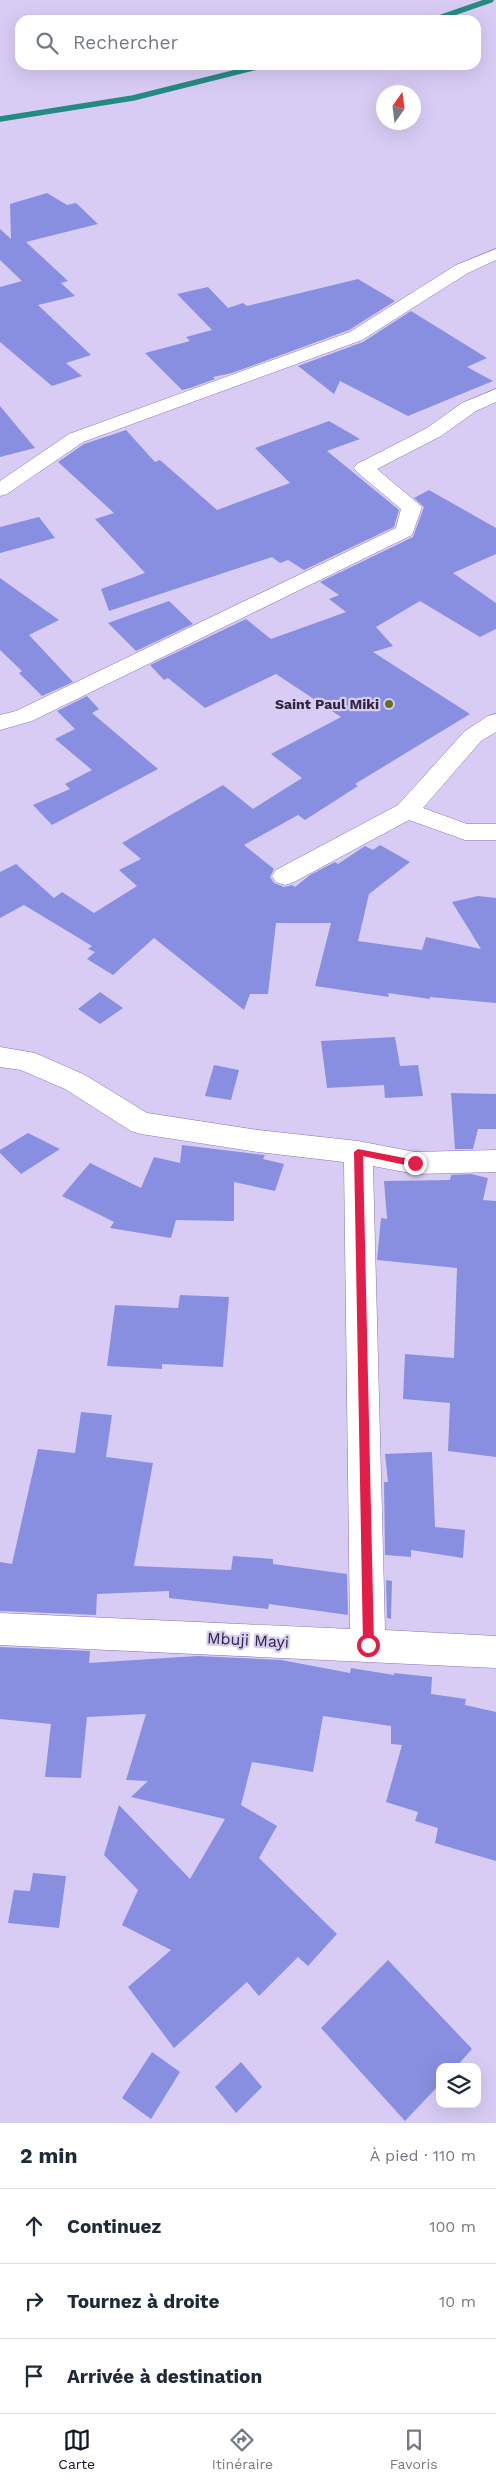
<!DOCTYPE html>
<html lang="fr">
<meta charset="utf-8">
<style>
:root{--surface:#fff;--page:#f6f6f7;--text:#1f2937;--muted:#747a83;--line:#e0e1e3;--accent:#111827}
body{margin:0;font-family:"Work Sans",sans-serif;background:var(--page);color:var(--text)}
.controls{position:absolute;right:15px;bottom:15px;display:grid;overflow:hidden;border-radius:10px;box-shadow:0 5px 20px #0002}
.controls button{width:45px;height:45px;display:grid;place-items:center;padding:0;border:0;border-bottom:1px solid var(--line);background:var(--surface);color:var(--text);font:25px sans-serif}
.compass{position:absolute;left:376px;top:85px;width:45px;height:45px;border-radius:50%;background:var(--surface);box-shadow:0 5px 20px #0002;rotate:14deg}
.stop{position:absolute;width:15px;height:15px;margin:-11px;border:4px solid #e11d48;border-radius:50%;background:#fff}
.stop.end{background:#e11d48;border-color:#fff;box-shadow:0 1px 5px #0008}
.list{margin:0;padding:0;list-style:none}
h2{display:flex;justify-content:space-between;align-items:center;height:65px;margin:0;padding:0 20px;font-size:21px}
h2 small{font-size:16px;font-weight:400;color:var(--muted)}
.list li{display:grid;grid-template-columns:32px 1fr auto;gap:15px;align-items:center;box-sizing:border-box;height:75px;padding:0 20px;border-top:1px solid var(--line)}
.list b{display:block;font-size:19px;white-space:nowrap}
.list em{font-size:16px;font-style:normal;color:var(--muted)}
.icon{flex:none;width:28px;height:28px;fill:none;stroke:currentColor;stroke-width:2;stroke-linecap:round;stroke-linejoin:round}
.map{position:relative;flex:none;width:496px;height:2123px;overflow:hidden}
.search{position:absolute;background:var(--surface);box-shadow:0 5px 20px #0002;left:15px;right:15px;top:15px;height:55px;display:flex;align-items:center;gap:12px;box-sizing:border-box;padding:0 18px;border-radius:15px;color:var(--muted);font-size:19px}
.sheet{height:290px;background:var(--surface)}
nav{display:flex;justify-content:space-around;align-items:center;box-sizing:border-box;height:70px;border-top:1px solid var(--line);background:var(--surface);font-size:14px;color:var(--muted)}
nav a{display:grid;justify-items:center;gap:2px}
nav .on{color:var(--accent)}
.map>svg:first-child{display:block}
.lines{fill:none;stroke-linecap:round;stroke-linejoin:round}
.stream{stroke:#258a82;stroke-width:5.5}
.building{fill:#888fe0}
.minor-casing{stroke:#8b76b5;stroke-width:1}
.minor{fill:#fff;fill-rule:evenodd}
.route{fill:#e11d48}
.poi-dot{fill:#647320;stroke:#d8ccf5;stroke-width:2}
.labels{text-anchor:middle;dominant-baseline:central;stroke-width:4.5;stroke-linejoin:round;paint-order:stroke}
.poi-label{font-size:14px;font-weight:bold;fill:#2e253f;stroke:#d8ccf5;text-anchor:end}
.near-street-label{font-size:16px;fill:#2e253f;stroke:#d8ccf5}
</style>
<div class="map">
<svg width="496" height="2123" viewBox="0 0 496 2123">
<rect width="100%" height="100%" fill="#d8ccf5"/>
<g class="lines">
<path class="stream" d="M433,20l58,-20
M0,119l133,-21 132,-33"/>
</g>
<path class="building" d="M47,193l20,12 9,-2 22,21 -72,18 42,39 -7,2 14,13 -37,9 53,50 -25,8 16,13 -30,10 -52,-44v-55l22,-6 -22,-21v-31l11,10 -1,-35z
M358,279l37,22 -46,29 -117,43 -19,4 2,2 -25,9 -8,2 -37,-37 45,-12 -4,-4 26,-7 -35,-36 31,-7 20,21 15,-5 4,3z
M411,311l76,47 -20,9 26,14 -85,35 -68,-35 -6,13 -36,-28 65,-24z
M0,406l35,42 -35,9z
M329,421l31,18 -33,12 72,59 -5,17 -90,43 -16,-10 -8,3 -8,-6 -163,54 -8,-22 44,-16 -50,-54 19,-6 -56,-51 26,-18 42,-14 29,32 5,-2 57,50 73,-27 -35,-35z
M429,490l67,38v26l-43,19 43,30v26l-16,8 -60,-36 -44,26 17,19 -20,6 97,62 -115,70 3,2 -53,34 -7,-5 -54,30 30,24 -4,8 4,6 10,4 8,-2 3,2 15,-12 25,-13 3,2 27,-18 8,4 7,-5 30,17 -41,32 -11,47 64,9 4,-13 55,12 -29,-47 26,-6 18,2v105l-66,-6v2l-42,-6 1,4 -74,-11 16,-63h-55l-8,71h-18l-6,16 -90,-72 -41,37 -26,-16 8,-7 -7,-3 4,-3 -68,-41 -24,13v-46l16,-8 38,34 8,-6 32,21 43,-27 -18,-16 22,-11 -19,-16 101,-58 30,24 49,-31 -31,-24 70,-37 -65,-43 -71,34 -37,-30 -4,2 -14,-15 96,-46 25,20 75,-27 -17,-13 10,-4 -19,-13 93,-45 11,-30 -10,-9z
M39,517l16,21 -55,15v-26z
M0,578l59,42 -30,15 44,47 -31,14 -23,-23 3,-2 -22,-21z
M169,601l24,23 -57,27 -28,-28z
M87,696l12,13 -7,4 66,56 -106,56 -19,-20 37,-16 -5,-5 27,-14 -37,-31 20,-10 -18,-18z
M100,992l23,16 -23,16 -22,-15z
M395,1037l5,29 18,-1 5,31 -38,2 -1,-13 -57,3 -6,-47z
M214,1065l25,5 -8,30 -26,-4z
M451,1093l45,1v35h-18l-5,20h-18z
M28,1133l32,16 -39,25 -21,-21v-3z
M182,1145l83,10 -2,4 21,5 -9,27 -41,-9v39l-58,-1 -5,18 -61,-10 4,-6 -52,-26 28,-33 51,25 13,-31 26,6z
M471,1174l17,4 -5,22 13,1v256l-48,-6 2,-48 -47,-4 2,-45 49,4 3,-90 -80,-8 4,-42 6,1 -3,-38 66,-1 1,-5z
M180,1295l49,2 -6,70 -61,-3v5l-55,-3 8,-61 63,3z
M81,1412l31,3 -6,42 47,6 -19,103 97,4 2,-14 40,3v5l74,10 1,41 -79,-11 -1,5 -99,-11v-7l-72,3 -1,21 -96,-4v-49l12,2 26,-115 37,4z
M432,1452l3,75 30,3 -2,28 -52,-8v7l-26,-2 -1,-73h4l-3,-28z
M386,1580l6,1 -1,38 -4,-1z
M0,1647l90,4 -1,12 108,-7 84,4 69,13 1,-5 43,7v-2l38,4 -1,17 35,5 -1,6 31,7v149l-61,-18 3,-15 -23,-7 3,-9 -32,-10 16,-57 -11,-1v-18l-68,-10 -10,56 -61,-10 -11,43 36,21 -18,32 78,76 -29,32 -10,-9 -39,39 -12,-14 -73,66 -46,-61 43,-37 -49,-25 16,-35 -34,-35 15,-50 71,74 35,-60 -94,-22 17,-16 -22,-1 20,-66 -59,3 -6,61 -36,-1 6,-53 -51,-5z
M33,1873l33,3 -7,52 -51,-5 6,-33 16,1z
M388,1960l84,89 -16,18h-16v17l-35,37 -84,-93z
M152,2052l28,20 -29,47 -29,-21z
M241,2062l21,25 -26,26 -21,-26z"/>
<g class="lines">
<g class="minor-casing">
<path id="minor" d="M496,249v11l-28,13 -106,67 -279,102 -76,52 -7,2v-15l69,-47 281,-102 106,-67z
M496,389v13l-20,9 -35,25 -64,33 45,38 -10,28 -380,186 -32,9v-15l16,-4 380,-183 5,-19 -44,-37 -3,-4 3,-4 70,-36 35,-25z
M496,714v18l-15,9 -58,67 44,16h29v16h-31l-56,-20 -115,62 -9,3 -9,-3 -4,-6 4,-6 122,-65 67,-74 23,-15z
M0,1047l35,6 50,22 62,38 111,17 100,11 57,11 81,-2v22l-81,2 -42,-8 12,464 111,6v32l-496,-23v-32l350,16 -6,-467 -86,-10 -117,-18 -10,-3 -66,-42 -44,-19 -21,-3z"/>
</g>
<use href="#minor" class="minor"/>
</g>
<path class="route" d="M358,1149l57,11 4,3 -4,4 -52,-11 11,489 -6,5 -5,-5 -9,-493z"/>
<circle class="poi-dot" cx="389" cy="704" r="5"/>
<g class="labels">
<g class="poi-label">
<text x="379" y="704">Saint Paul Miki</text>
</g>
<g class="near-street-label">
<text transform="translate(248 1640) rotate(3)">Mbuji Mayi</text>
</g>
</g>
</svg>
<div class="controls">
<button><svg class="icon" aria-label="layers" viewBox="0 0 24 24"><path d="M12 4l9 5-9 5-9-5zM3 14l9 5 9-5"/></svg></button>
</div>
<svg class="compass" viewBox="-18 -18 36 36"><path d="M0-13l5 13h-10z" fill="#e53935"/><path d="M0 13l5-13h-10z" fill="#747a83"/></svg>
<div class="stop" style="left:368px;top:1645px"></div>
<div class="stop end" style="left:415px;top:1163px"></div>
<div class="search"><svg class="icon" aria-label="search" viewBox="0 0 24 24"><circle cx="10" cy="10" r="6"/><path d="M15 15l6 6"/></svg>Rechercher</div>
</div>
<section class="sheet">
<h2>2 min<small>À pied · 110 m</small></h2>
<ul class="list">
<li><svg class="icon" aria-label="ahead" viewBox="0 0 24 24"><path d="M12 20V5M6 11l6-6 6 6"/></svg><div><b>Continuez</b></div><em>100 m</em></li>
<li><svg class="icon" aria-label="right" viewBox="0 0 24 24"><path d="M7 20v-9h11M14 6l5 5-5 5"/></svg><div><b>Tournez à droite</b></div><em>10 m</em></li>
<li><svg class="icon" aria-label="arrive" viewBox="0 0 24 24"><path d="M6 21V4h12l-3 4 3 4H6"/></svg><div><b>Arrivée à destination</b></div></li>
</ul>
</section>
<nav>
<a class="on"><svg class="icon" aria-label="map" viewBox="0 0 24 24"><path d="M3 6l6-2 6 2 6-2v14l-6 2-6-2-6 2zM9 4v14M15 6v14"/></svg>Carte</a>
<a><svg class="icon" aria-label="directions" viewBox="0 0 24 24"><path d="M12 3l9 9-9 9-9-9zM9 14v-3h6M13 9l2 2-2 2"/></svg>Itinéraire</a>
<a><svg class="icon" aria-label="saved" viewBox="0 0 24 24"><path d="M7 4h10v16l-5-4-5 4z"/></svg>Favoris</a>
</nav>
